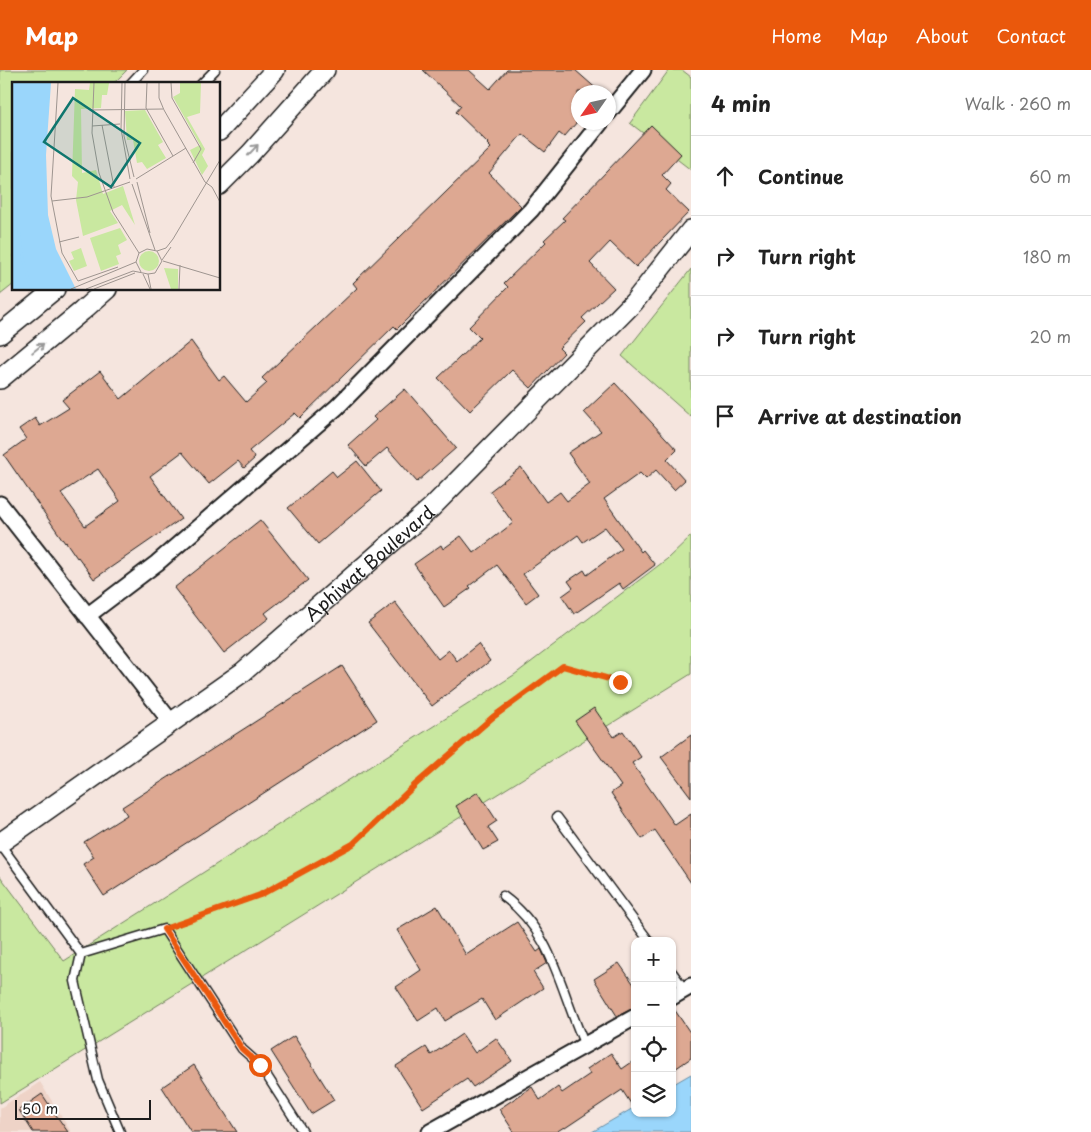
<!DOCTYPE html>
<meta charset="utf-8">
<style>
:root{--surface:#fff;--page:#f2f2f2;--text:#222;--muted:#767676;--line:#e0e0e0;--accent:#ea580c}
body{margin:0;font-family:"Playpen Sans",sans-serif;background:var(--page);color:var(--text)}
.controls{position:absolute;right:15px;bottom:15px;display:grid;overflow:hidden;border-radius:10px;box-shadow:0 1px 4px #0004}
.controls button{width:45px;height:45px;display:grid;place-items:center;padding:0;border:0;border-bottom:1px solid var(--line);background:var(--surface);color:var(--text);font:25px sans-serif}
.compass{position:absolute;left:571px;top:15px;width:45px;height:45px;border-radius:50%;background:var(--surface);box-shadow:0 1px 4px #0004;rotate:236deg}
.scale{position:absolute;left:15px;bottom:12px;width:136px;box-sizing:border-box;padding-left:5px;border:2px solid #1c1c1c;border-top:0;font-size:14px;line-height:18px;white-space:nowrap;color:#1c1c1c;-webkit-text-stroke:4px #fff;paint-order:stroke}
.stop{position:absolute;width:15px;height:15px;margin:-11px;border:4px solid #ea580c;border-radius:50%;background:#fff}
.stop.end{background:#ea580c;border-color:#fff;box-shadow:0 1px 5px #0008}
.list{margin:0;padding:0;list-style:none}
h2{display:flex;justify-content:space-between;align-items:center;height:65px;margin:0;padding:0 20px;font-size:21px}
h2 small{font-size:16px;font-weight:400;color:var(--muted)}
.list li{display:grid;grid-template-columns:32px 1fr auto;gap:15px;align-items:center;box-sizing:border-box;height:80px;padding:0 20px;border-top:1px solid var(--line)}
.list b{display:block;font-size:19px;white-space:nowrap}
.list em{font-size:16px;font-style:normal;color:var(--muted)}
.icon{flex:none;width:28px;height:28px;fill:none;stroke:currentColor;stroke-width:2;stroke-linecap:round;stroke-linejoin:round}
.map{position:relative;flex:none;width:691px;height:1062px;overflow:hidden}
header{display:flex;align-items:center;gap:30px;box-sizing:border-box;height:70px;padding:0 25px;background:var(--accent);color:#fff}
header strong{font-size:24px}
nav{display:flex;gap:28px;margin-inline-start:auto;font-size:18px}
main{display:flex}
aside{flex:1;background:var(--surface)}
.map>svg:first-child{display:block}
.built{fill:#eed3c7}
.green{fill:#c9e8a0;stroke:#72825e}
.water{fill:#9ad6fb;stroke:#688ca2}
.building{fill:#dda892;stroke:#1c1c1c;fill-rule:evenodd}
.lines{fill:none;stroke-linecap:round;stroke-linejoin:round}
.service-casing{stroke:#1c1c1c;stroke-width:11}
.minor-casing{stroke:#1c1c1c;stroke-width:19}
.tertiary-casing{stroke:#1c1c1c;stroke-width:22}
.path{stroke:#1c1c1c;stroke-width:3;stroke-dasharray:1 4;stroke-linecap:butt}
.service{stroke:#fff;stroke-width:8}
.minor{stroke:#fff;stroke-width:15}
.tertiary{stroke:#fff;stroke-width:19}
.oneway{stroke:#999}
.route{stroke:#ea580c;stroke-width:6}
.labels{text-anchor:middle;dominant-baseline:central;stroke-width:4.5;stroke-linejoin:round;paint-order:stroke}
.street-label{font-size:18px;fill:#1c1c1c;stroke:#fff}
.inset-river{fill:none;stroke:#9ad6fb;stroke-width:2.5}
.inset-road{fill:none;stroke:#9e9590;stroke-width:1}
.view{fill:#0f766e;fill-opacity:0.15;stroke:#0f766e;stroke-width:2.5}
.inset-edge{fill:none;stroke:#1c1c1c;stroke-width:2.5}
</style>
<header>
<strong>Map</strong>
<nav><a>Home</a><a>Map</a><a>About</a><a>Contact</a></nav>
</header>
<main>
<div class="map">
<svg width="691" height="1062" viewBox="0 0 691 1062">
<rect width="100%" height="100%" fill="#f5e5de"/>
<filter id="ink" filterUnits="userSpaceOnUse"><feTurbulence type="fractalNoise" baseFrequency=".02" numOctaves="2"/><feDisplacementMap in="SourceGraphic" scale="10" xChannelSelector="R" yChannelSelector="G"/><feConvolveMatrix kernelMatrix="1 2 1 2 8 2 1 2 1" color-interpolation-filters="sRGB"/></filter>
<g filter="url(#ink)">
<path class="built" d="M40,1012l31,50h-71v-24z"/>
<path class="green" d="M0,0h127l-14,14h-99v200l-14,11z
M669,0h13l9,7v93l-61,-47z
M691,199v148l-69,-61z
M691,466v138l-691,429v-227l64,85 450,-286 153,-116z"/>
<path class="water" d="M691,1004v58h-99l43,-25v6h37v-28z"/>
<path class="building" d="M423,0h46l21,19 17,-19h68l25,22h-22v29l-14,16 -5,-4 -14,19 -23,-18 -33,39 32,33 -124,123 -3,-3 -94,92 -5,-5 -46,38 6,7 -11,10 -6,-7 -29,23 -27,-32 -32,24 31,43 -87,60 -16,-22 -1,1 -11,-16 -1,1 -61,-88 22,-16 -7,-10 16,-11 5,8 29,-18 -7,-8 38,-29 21,28 70,-58 28,39 5,-4 22,26 21,-19 -5,-5 95,-90 -4,-5 138,-135 -4,-4 1,-1 -32,-31 5,-6zM98,399l22,32 -35,25 -24,-33z
M651,55l30,29 -19,21 9,9 -5,6 23,22 -53,55 -26,-25 -20,21 24,25 -32,30 4,4 -27,26 5,5 -33,35 -19,-18 -42,41 -32,-33 42,-40 -11,-11 39,-40 -4,-4 42,-41 -2,-2 21,-20 -3,-2z
M615,313l62,67 -10,10 18,20 -11,10 -18,-20 -10,9 -6,-6 -36,26 37,53 2,-2 12,15 -32,24 -4,-6 -45,31 -12,-18 11,-8 -5,-7 16,-11 3,5 35,-26 -17,-22 -22,15 -5,-7 -55,39 15,20 -12,9 -29,-38 -28,21 2,2 -27,19 -30,-43 27,-19 2,4 18,-13 13,17 39,-30 -23,-32 31,-24 25,35 14,-10 7,9 23,-17 -22,-31 33,-22 -17,-19z
M405,319l51,59 -39,34 -30,-34 -21,18 -18,-21 28,-25 -3,-3z
M357,391l24,30 -63,53 -30,-36 44,-37 5,6z
M260,450l48,60 -43,33 4,5 -45,35 -50,-65z
M395,532l43,57 11,-9 8,11 21,-17 12,17 -58,45 -64,-83z
M342,596l35,54 -273,176 -21,-32 11,-7 -10,-15 43,-27 -5,-8z
M594,638l20,29 9,-6 18,26 -9,6 43,62 16,-11v69l-36,-53 -13,9 -31,-46 10,-7 -46,-65z
M691,665v62l-30,-40z
M478,722l19,29 -9,6 10,15 -15,8 -27,-44z
M437,836l29,49 51,-33 20,30 4,-3 6,14 -14,9 10,16 -48,32 -13,-21 -37,22 -7,-13 -20,13 -22,-34 25,-17 -24,-40z
M619,893l16,23v22l-18,8 -23,-37z
M672,936l19,28v24l-19,13z
M462,964l13,19 21,-15 16,23 -39,26 -6,-8 -44,29 -27,-42 30,-19 5,8z
M294,966l40,64 -23,14 -40,-63z
M611,983l11,16 13,-9v50l-13,-20 -57,38 -1,-1 -8,5h-42l-15,-23 33,-22 8,13 18,-13 4,6 28,-19 -3,-5z
M194,995l43,67h-46l-29,-45z
M42,1024l14,21 12,17h-35l-14,-22z"/>
<g class="lines">
<g class="service-casing">
<path id="service" d="M130,14l13,-14
M201,14l14,-14
M557,747l92,124
M0,774l81,110 83,-25 78,120 18,16 43,67
M503,826c51,37 57,95 82,149
M81,884l-6,27 23,99 22,52
M672,902l13,18"/>
</g>
<g class="minor-casing">
<path id="minor" d="M608,43l35,-43
M0,434l171,218
M87,546l70,-53 180,-156 194,-197 70,-88
M672,927l19,-11
M430,1062l205,-115"/>
</g>
<g class="tertiary-casing">
<g id="tertiary">
<path d="M219,61l56,-61"/>
<path d="M219,115l31,-31 75,-84"/>
<path d="M0,264l55,-45"/>
<path d="M0,309l82,-68 25,-22"/>
<path id="s1" d="M0,773l243,-171 188,-164 203,-206 57,-72"/>
</g>
</g>
<path class="path" d="M174,856l86,-31 93,-51 63,-60 77,-67 70,-51 58,16"/>
<use href="#service" class="service"/>
<use href="#minor" class="minor"/>
<use href="#tertiary" class="tertiary"/>
</g>
<defs><path id="oneway-shaft" d="M-6 0H5M1.5-3L5.5 0L1.5 3" fill="none" stroke-width="1.6" stroke-linecap="round" stroke-linejoin="round" transform="scale(1.25)"/></defs>
<g class="oneway">
<use href="#oneway-shaft" transform="translate(253 80) rotate(-47)"/>
<use href="#oneway-shaft" transform="translate(38 278) rotate(-39)"/>
</g>
</g>
<g class="lines" filter="url(#ink)">
<path class="route" d="M260,995l-18,-16 -78,-120 96,-34 93,-51 63,-60 77,-67 70,-51 57,16"/>
</g>
<g class="labels">
<g class="street-label">
<text stroke="none"><textPath href="#s1" startOffset="464">Aphiwat Boulevard</textPath></text>
</g>
</g>
<g transform="translate(12 12)">
<rect width="208" height="208" fill="#f5e5de"/>
<path d="M78,1h19l-2,12h-5l-1,13 -20,1 1,64 14,-3 7,24 20,-8 12,39 -13,-20 -12,6 8,12 -35,13 -7,-36 2,-18 -6,-6 3,-87 14,1zM168,1h21l-1,30 -13,4 18,32 -3,6 6,11 -6,9 -12,-25 10,-5 -27,-48 7,-4zM133,28l18,32 -5,3 8,13 -19,11 -5,-7 -5,1 -4,-23h-6l-2,-29zM108,146l7,12 -9,5 3,9 -5,2 3,8 -18,7 -11,-33zM69,166l6,18 -13,5 -5,-10 5,-2 -3,-7zM127 179a10 10 0 1 1 20 0a10 10 0 1 1-20 0ZM152,186l14,1v20h-7z" fill="#c9e8a0"/>
<path d="M0,1h39l-5,72 2,60 8,34 20,40h-64z" fill="#9ad6fb"/>
<path class="inset-river" d="M0,89l10,87 9,31"/>
<path class="inset-road" d="M46,1l-7,113 11,57 16,28 40,-14M82,1l-2,50 7,40 14,39 26,41M110,1l-1,46 9,50M113,1l-1,53 10,41M135,1l-1,25 27,48M147,1v15l5,12 41,72 7,5 8,15M159,1l1,15 29,51 -8,14M79,28l72,-1M90,43l12,62M80,44l28,-2M124,97l50,-31M125,100l13,51M120,102l23,66M40,119l35,-4 43,-15M47,160l20,-5M145,169l9,-3 7,-9 47,-79M150,178l9,-13M151,179l57,17M131,192l7,15M136,192l3,15M59,207l65,-27M74,207l47,-18 15,3 7,-1 7,-12 -5,-10 -10,-2 -8,4 -3,9 5,10M82,207l41,-16M167,207l1,-24"/>
<path class="view" d="M61,16l67,45 -29,44 -67,-45z"/>
<rect width="208" height="208" class="inset-edge"/>
</g>
</svg>
<div class="controls">
<button>+</button>
<button>−</button>
<button><svg class="icon" aria-label="locate" viewBox="0 0 24 24"><circle cx="12" cy="12" r="6"/><path d="M12 2v4M12 18v4M2 12h4M18 12h4"/></svg></button>
<button><svg class="icon" aria-label="layers" viewBox="0 0 24 24"><path d="M12 4l9 5-9 5-9-5zM3 14l9 5 9-5"/></svg></button>
</div>
<svg class="compass" viewBox="-18 -18 36 36"><path d="M0-13l5 13h-10z" fill="#e53935"/><path d="M0 13l5-13h-10z" fill="#767676"/></svg>
<div class="scale">50 m</div>
<div class="stop" style="left:260px;top:995px"></div>
<div class="stop end" style="left:620px;top:612px"></div>
</div>
<aside>
<h2>4 min<small>Walk · 260 m</small></h2>
<ul class="list">
<li><svg class="icon" aria-label="ahead" viewBox="0 0 24 24"><path d="M12 20V5M6 11l6-6 6 6"/></svg><div><b>Continue</b></div><em>60 m</em></li>
<li><svg class="icon" aria-label="right" viewBox="0 0 24 24"><path d="M7 20v-9h11M14 6l5 5-5 5"/></svg><div><b>Turn right</b></div><em>180 m</em></li>
<li><svg class="icon" aria-label="right" viewBox="0 0 24 24"><path d="M7 20v-9h11M14 6l5 5-5 5"/></svg><div><b>Turn right</b></div><em>20 m</em></li>
<li><svg class="icon" aria-label="arrive" viewBox="0 0 24 24"><path d="M6 21V4h12l-3 4 3 4H6"/></svg><div><b>Arrive at destination</b></div></li>
</ul>
</aside>
</main>
